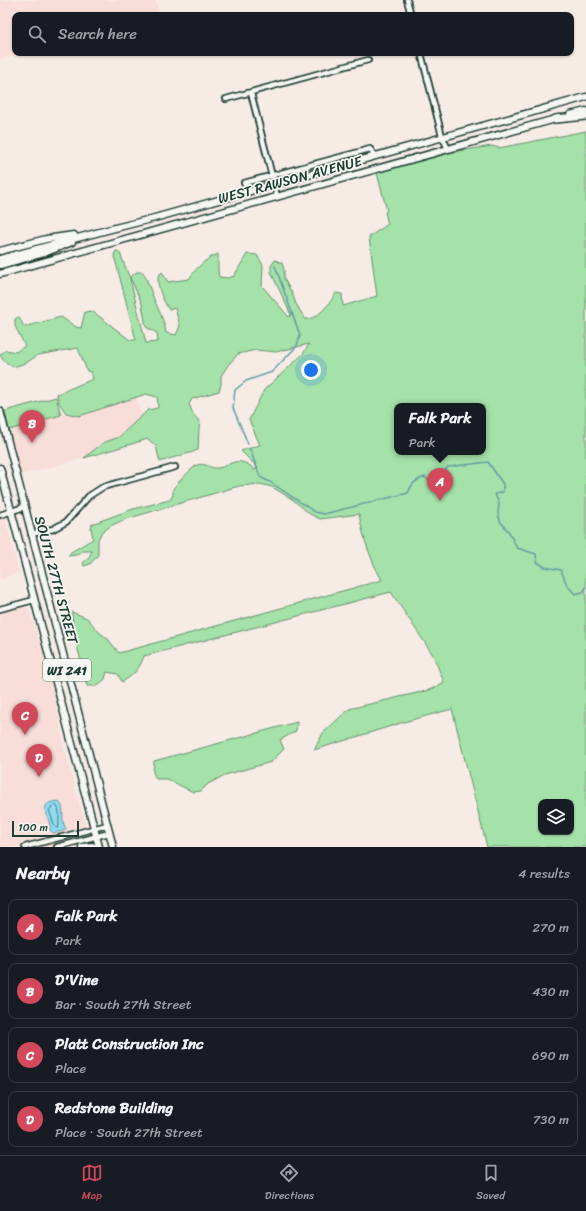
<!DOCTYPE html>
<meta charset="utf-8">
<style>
:root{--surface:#171b24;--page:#20242c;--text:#f1f3f6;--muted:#9ea1a6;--line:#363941;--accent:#d1495b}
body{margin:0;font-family:Sriracha,sans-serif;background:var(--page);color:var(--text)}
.controls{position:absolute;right:12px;bottom:12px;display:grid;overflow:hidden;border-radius:8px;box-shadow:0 1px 3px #0004}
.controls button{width:36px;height:36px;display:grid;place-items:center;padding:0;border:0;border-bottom:1px solid var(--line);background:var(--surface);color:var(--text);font:20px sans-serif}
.scale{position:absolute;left:12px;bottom:10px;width:67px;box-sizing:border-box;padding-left:4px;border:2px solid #1f3d34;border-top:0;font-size:11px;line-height:14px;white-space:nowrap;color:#1f3d34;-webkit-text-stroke:3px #f6f6f2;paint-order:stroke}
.you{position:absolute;left:311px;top:370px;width:14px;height:14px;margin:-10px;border:3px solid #fff;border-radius:50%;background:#1a73e8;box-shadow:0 0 0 6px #1a73e833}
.badge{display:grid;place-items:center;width:26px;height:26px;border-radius:50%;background:var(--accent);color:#fff;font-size:13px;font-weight:700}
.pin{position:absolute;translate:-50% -33px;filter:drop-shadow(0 1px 2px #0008)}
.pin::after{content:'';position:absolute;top:21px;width:14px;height:12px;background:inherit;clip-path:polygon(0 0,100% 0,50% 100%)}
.popup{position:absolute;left:394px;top:403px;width:92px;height:52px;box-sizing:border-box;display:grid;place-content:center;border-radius:8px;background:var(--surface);filter:drop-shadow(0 1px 3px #0005);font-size:13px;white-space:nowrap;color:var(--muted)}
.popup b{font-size:15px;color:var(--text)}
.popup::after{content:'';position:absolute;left:50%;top:100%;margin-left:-8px;border:8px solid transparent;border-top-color:var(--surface)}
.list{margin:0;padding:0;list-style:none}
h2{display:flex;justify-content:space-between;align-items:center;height:52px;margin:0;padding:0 16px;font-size:17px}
h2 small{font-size:13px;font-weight:400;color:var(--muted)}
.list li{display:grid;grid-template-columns:26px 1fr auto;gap:12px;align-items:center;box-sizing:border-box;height:56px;margin:0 8px 8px;padding:0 8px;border:1px solid var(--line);border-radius:8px}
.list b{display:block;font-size:15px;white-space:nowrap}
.list p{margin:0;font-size:13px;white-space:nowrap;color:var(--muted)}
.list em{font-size:13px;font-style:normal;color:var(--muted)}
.icon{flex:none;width:22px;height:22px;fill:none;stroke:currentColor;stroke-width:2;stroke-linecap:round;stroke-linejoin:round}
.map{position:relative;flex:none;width:586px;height:847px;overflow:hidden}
.search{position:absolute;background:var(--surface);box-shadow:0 1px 3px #0004;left:12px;right:12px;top:12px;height:44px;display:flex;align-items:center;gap:10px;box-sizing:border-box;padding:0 14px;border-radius:8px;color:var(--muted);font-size:15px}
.sheet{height:308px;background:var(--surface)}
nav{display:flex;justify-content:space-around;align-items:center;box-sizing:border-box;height:56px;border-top:1px solid var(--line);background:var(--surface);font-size:11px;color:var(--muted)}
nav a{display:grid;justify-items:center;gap:2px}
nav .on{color:var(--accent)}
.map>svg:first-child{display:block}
.built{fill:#f8ddd8}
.green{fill:#a5e2a9;stroke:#62906e;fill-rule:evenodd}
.water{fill:#8edaee;stroke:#629ba4}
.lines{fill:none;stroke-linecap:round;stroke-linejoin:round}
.shore{stroke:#4b7c7e;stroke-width:1}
.stream{stroke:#629ba4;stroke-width:1.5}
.minor-casing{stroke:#1f3d34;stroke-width:8}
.major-casing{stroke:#1f3d34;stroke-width:9}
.highway-casing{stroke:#1f3d34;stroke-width:10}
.minor{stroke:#f6f6f2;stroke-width:4.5}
.major{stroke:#f6f6f2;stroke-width:6}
.highway{stroke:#f6f6f2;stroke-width:7}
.labels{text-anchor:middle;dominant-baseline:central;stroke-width:3.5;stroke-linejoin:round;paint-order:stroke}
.shield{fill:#f6f6f2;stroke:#60746d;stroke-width:1}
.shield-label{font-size:13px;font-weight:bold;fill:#1f3d34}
.street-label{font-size:14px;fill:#1f3d34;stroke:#f6f6f2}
</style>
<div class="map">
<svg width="586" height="847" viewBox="0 0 586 847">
<rect width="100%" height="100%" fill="#f7ebe6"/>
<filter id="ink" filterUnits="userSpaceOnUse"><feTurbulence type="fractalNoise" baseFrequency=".025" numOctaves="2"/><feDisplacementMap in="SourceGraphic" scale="8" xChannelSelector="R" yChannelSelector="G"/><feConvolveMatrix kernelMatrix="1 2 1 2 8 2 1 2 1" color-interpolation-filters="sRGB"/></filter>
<g filter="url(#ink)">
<path class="built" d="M0,0h155l5,15h-145v38h8l-23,6z
M136,395l12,44 -64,19 -63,17 -12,-45z
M0,519h4l2,3 13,51 -19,6z
M24,606l5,4 13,39 15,59 6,34 20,75 10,30h-93v-235z"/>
<path class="green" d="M586,131v716h-99l-35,-138 -48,13 -90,28 9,-17 26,-24 80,-19 7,-3 8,-5 -11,-27 -42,-63 -247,64c-4,12 -10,19 -22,26l-4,-8 -11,-2 -2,7 -8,7h-10l-14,-57 -1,-17 15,6 12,14 9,7 11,14 263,-73c-12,-21 -19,-43 -23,-66l-39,5 -10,-5 -18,-15 -20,-12 -12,-3 -21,2 -113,33 -14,6 -11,8 -3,7v15l-8,9 -6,2 -1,-3 5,-4 4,-8h-10l-6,4 -8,1 3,-4 22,-13 -2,-11 1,-4 41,-15 37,-9 3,-5v-6c2,-4 20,-22 24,-24 8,-3 13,4 20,3 12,-1 17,-11 30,-4 3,2 5,2 7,6l4,-2 -17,-17 19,-6 -11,-25 15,-30 39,-36 6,-10 -33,8 -20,-2 -18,4 -10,11 -7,11v8l-2,7 -27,8 -3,5 4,10 7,8c-2,10 -1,19 -2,28 -12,5 -26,7 -38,12l-4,-16 -8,-7 -64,19 19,-15 16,-6 29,-27 10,-2 -1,-11 -11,-3 -67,22 -13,-3 -7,-10 -2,-9 36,-15 -2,-7 -4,-1 -9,-23 -40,7 -12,8 -13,4 -10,-7 -3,-5 6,-5 10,2 9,-6 -10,-20v-7l4,-2 5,10 37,-10 15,10 5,1 4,-16 7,-1 38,29h6l-22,-85 2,-4h2l2,2 10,26 16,64 12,-1 -1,-9 -11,-6 -4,-23 -12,-27 7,-5h6c5,9 7,18 11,27 5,13 10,20 12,34l10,2 4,-9 -5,-18 -6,2c-6,-10 -12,-22 -11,-34l4,-4 6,10 21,-3c9,-13 15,-19 29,-25v16l1,7 9,1 6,-2 13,-22 10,1 6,10 -1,21 27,31 2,-2 -20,-43v-6l4,-6 7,3 2,7v9l8,14 4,11 9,15c13,1 25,-16 31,-26l6,1 1,12 34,-10 -8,-59 19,-13 -3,-12 2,-1 -10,-38 81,-22 34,-5 7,2zM397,406h86v46h-86zM541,802h30v30h-30z
M56,397l5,18 -52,15 -4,-19z
M297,722l-1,9 -16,9 4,9 -13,13 -46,13 -17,9 -7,7 -8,1 -26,-13h-11l-3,-7 1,-11z"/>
<path class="water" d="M58,801c9,7 1,17 8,28l-3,2 -10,2 -3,-3c2,-12 -16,-27 8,-29z"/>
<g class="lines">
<path class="shore" d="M56,805c5,5 2,14 3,21l-2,2 -2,-1 -6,-17 4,-4z"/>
<path class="stream" d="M248,444l-15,-36 2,-18 11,-9 26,-9 25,-26 3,-11 -25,-69
M250,449l10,28 10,5 45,30 9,2 84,-21c4,-10 8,-13 17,-16l6,6 10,-7 7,-9 40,-5 15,22v8l-8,2 4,10 -1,9 2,8 9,11 8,16 19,6 1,8 8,5 16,3 6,15 8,9 8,-2 3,-4"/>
<g class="minor-casing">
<path id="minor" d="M407,0l4,15
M421,53l21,83 6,13
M251,93l26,103
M226,99l142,-39
M244,183l126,-34 5,7
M0,515l24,-8
M31,534l22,-5 13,-7 23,-26 14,-9 72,-20
M0,609l34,-9
M25,847l82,-22
M57,847l52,-14"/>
</g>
<g class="major-casing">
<path id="major" d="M570,115l16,-4
M0,251l46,-12 28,-4
M0,259l107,-29 44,-11 435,-122
M0,265l44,-12 28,-11
M0,274l559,-156
M0,411l113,436
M0,468l99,379
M82,847l10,-1 3,1"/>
</g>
<g class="highway-casing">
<path id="highway" d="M556,119l30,-3"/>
</g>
<use href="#minor" class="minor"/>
<use href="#major" class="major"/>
<use href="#highway" class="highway"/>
</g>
</g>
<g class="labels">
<rect class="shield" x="43" y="659" width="48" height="22" rx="3"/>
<g class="shield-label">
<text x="67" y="670">WI 241</text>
</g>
<g class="street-label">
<text transform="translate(290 180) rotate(-15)">WEST RAWSON AVENUE</text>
<text transform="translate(56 580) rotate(75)">SOUTH 27TH STREET</text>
</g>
</g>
</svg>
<div class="controls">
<button><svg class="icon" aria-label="layers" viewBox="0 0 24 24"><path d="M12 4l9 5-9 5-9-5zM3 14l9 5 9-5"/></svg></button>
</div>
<div class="scale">100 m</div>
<div class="you"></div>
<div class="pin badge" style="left:440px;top:501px">A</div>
<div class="popup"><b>Falk Park</b>Park</div>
<div class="pin badge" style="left:32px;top:443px">B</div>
<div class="pin badge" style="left:25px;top:735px">C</div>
<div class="pin badge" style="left:39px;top:777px">D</div>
<div class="search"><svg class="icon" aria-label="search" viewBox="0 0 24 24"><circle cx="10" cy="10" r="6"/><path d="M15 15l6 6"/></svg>Search here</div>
</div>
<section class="sheet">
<h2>Nearby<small>4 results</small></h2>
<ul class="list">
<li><span class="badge">A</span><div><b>Falk Park</b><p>Park</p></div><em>270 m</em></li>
<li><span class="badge">B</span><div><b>D'Vine</b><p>Bar · South 27th Street</p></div><em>430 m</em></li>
<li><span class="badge">C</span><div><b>Platt Construction Inc</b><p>Place</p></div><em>690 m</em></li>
<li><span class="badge">D</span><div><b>Redstone Building</b><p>Place · South 27th Street</p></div><em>730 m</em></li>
</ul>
</section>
<nav>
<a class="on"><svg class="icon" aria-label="map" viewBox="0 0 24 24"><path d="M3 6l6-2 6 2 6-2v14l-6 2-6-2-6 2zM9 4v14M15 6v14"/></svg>Map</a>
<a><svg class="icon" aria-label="directions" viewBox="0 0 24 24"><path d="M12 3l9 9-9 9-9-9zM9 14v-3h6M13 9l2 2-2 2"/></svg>Directions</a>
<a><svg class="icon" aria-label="saved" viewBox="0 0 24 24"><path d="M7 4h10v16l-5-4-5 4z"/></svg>Saved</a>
</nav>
